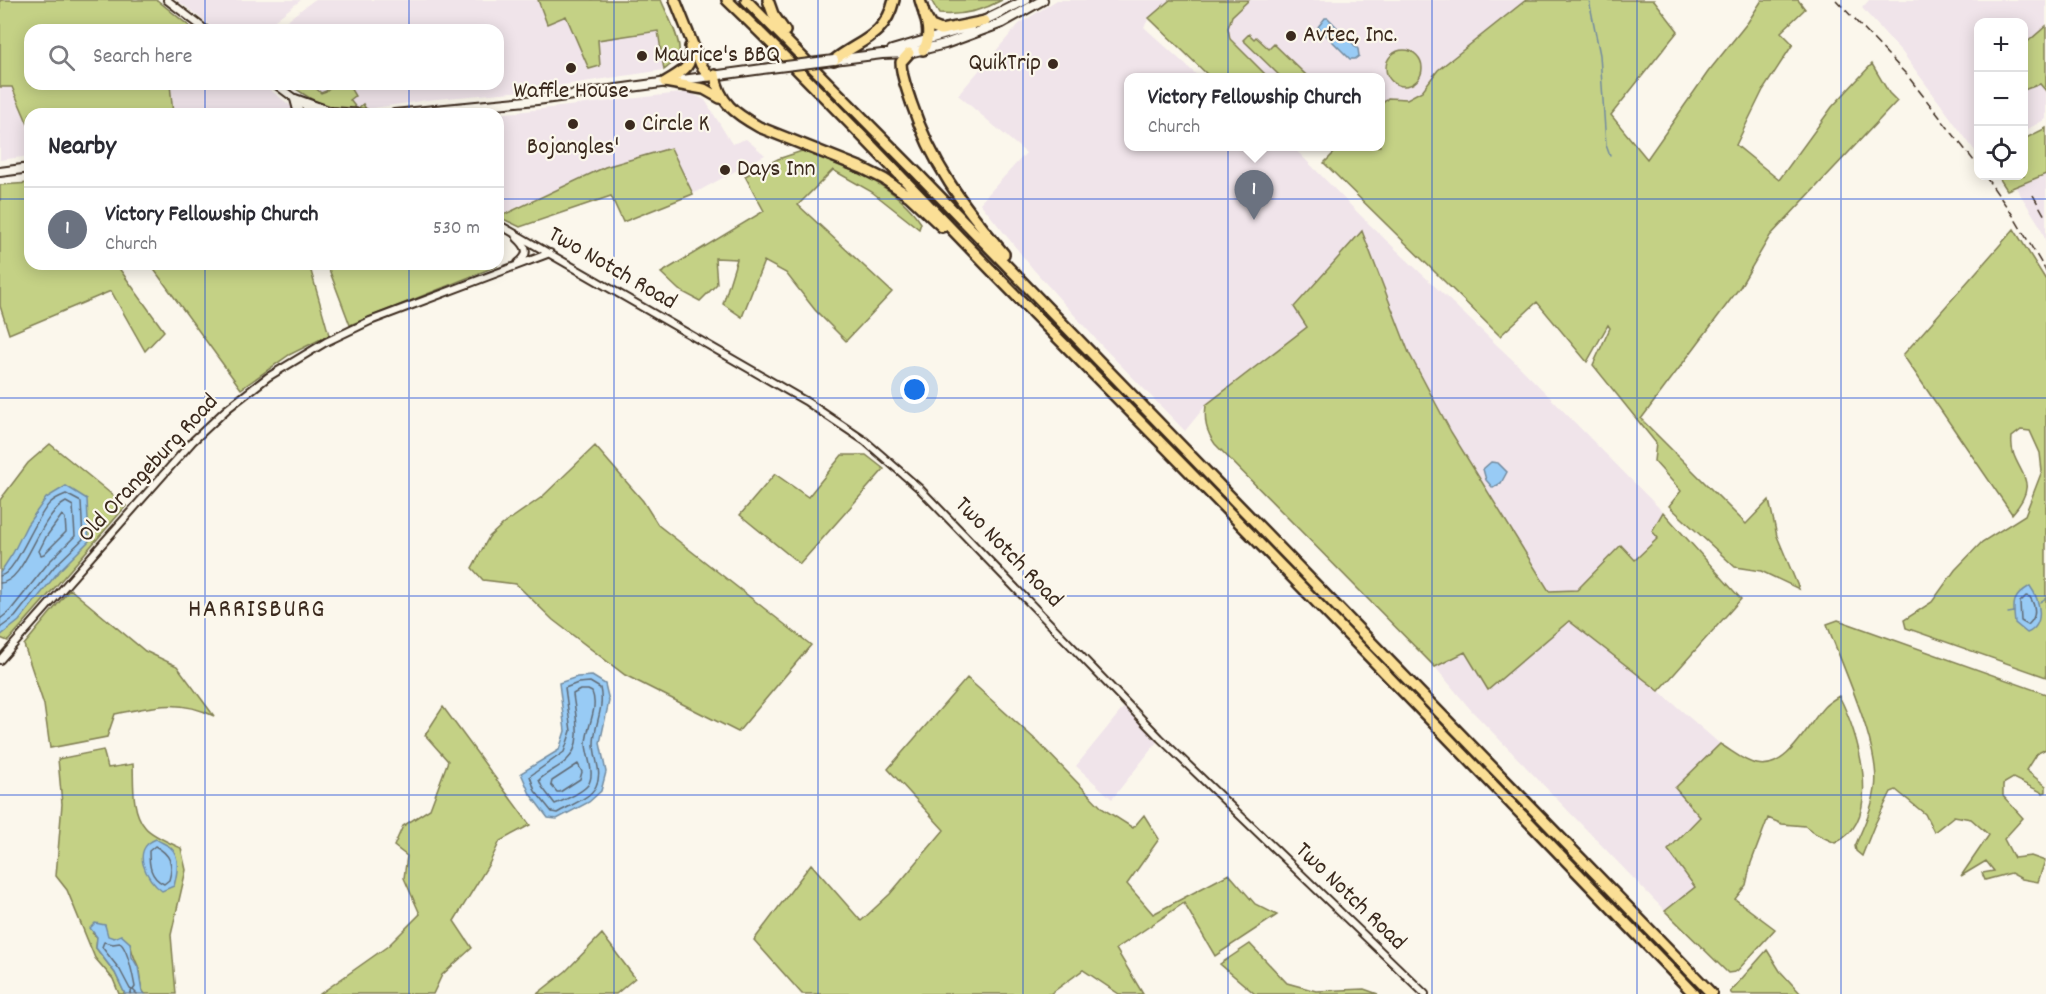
<!DOCTYPE html>
<meta charset="utf-8">
<style>
:root{--surface:#fff;--page:#f2f2f3;--text:#2b2b33;--muted:#7c7c81;--line:#e1e1e2;--accent:#3b2a1e}
body{margin:0;font-family:Dekko,sans-serif;background:var(--page);color:var(--text)}
.controls{position:absolute;right:18px;top:18px;display:grid;overflow:hidden;border-radius:12px;box-shadow:0 3px 15px #0003}
.controls button{width:54px;height:54px;display:grid;place-items:center;padding:0;border:0;border-bottom:2px solid var(--line);background:var(--surface);color:var(--text);font:30px sans-serif}
.you{position:absolute;left:915px;top:390px;width:21px;height:21px;margin:-15px;border:4px solid #fff;border-radius:50%;background:#1a73e8;box-shadow:0 0 0 9px #1a73e833}
.badge{display:grid;place-items:center;width:39px;height:39px;border-radius:50%;background:var(--accent);color:#fff;font-size:20px;font-weight:700}
.pin{position:absolute;translate:-50% -50px;filter:drop-shadow(0 2px 3px #0008)}
.pin::after{content:'';position:absolute;top:32px;width:21px;height:18px;background:inherit;clip-path:polygon(0 0,100% 0,50% 100%)}
.popup{position:absolute;left:1124px;top:73px;width:261px;height:78px;box-sizing:border-box;display:grid;place-content:center;border-radius:12px;background:var(--surface);filter:drop-shadow(0 2px 4px #0005);font-size:20px;white-space:nowrap;color:var(--muted)}
.popup b{font-size:22px;color:var(--text)}
.popup::after{content:'';position:absolute;left:50%;top:100%;margin-left:-12px;border:12px solid transparent;border-top-color:var(--surface)}
.list{margin:0;padding:0;list-style:none}
h2{display:flex;justify-content:space-between;align-items:center;height:78px;margin:0;padding:0 24px;font-size:26px}
h2 small{font-size:20px;font-weight:400;color:var(--muted)}
.list li{display:grid;grid-template-columns:39px 1fr auto;gap:18px;align-items:center;box-sizing:border-box;height:84px;padding:0 24px;border-top:2px solid var(--line)}
.list b{display:block;font-size:22px;white-space:nowrap}
.list p{margin:0;font-size:20px;white-space:nowrap;color:var(--muted)}
.list em{font-size:20px;font-style:normal;color:var(--muted)}
.icon{flex:none;width:33px;height:33px;fill:none;stroke:currentColor;stroke-width:2;stroke-linecap:round;stroke-linejoin:round}
.map{position:relative;flex:none;width:2046px;height:994px;overflow:hidden}
.search{position:absolute;background:var(--surface);box-shadow:0 3px 15px #0003;left:24px;top:24px;width:480px;height:66px;display:flex;align-items:center;gap:15px;box-sizing:border-box;padding:0 21px;border-radius:18px;color:var(--muted);font-size:22px}
.panel{position:absolute;background:var(--surface);box-shadow:0 3px 15px #0003;left:24px;top:108px;width:480px;height:162px;border-radius:18px}
.map>svg:first-child{display:block}
.built{fill:#f0e4ea}
.green{fill:#c4d185;stroke:#807e52;stroke-width:1.5}
.water{fill:#98cbf5;stroke:#738b9f;stroke-width:1.5}
.lines{fill:none;stroke-linecap:round;stroke-linejoin:round}
.shore{stroke:#606a74;stroke-width:1.5}
.stream{stroke:#738b9f;stroke-width:1.5}
.tertiary-casing{stroke:#3b2a1e;stroke-width:10}
.secondary-casing{stroke:#3b2a1e;stroke-width:12}
.motorway-casing{stroke:#3b2a1e;stroke-width:14}
.tertiary{stroke:#fbf7ec;stroke-width:6}
.secondary{stroke:#fbf7ec;stroke-width:8}
.motorway{stroke:#fbdf96;stroke-width:9}
.rail{stroke:#3b2a1e;stroke-width:1.5;stroke-dasharray:9 4.5;stroke-linecap:butt}
.secondary-bridge-casing{stroke:#3b2a1e;stroke-width:12;stroke-linecap:butt}
.secondary-bridge{stroke:#fbf7ec;stroke-width:8}
.grid{fill:none;stroke:#1d4ed8;stroke-width:1.5;stroke-opacity:0.55}
.poi-dot{fill:#3b2a1e;stroke:#fbf7ec;stroke-width:2}
.labels{text-anchor:middle;dominant-baseline:central;stroke-width:4.5;stroke-linejoin:round;paint-order:stroke}
.poi-label{font-size:24px;fill:#3b2a1e;stroke:#fbf7ec;text-anchor:start}
.street-label{font-size:24px;fill:#3b2a1e;stroke:#fbf7ec}
.neighbourhood-label{font-size:26px;letter-spacing:1.5px;fill:#3b2a1e;stroke:#fbf7ec}
</style>
<div class="map">
<svg width="2046" height="994" viewBox="0 0 2046 994">
<rect width="100%" height="100%" fill="#fbf7ec"/>
<filter id="ink" filterUnits="userSpaceOnUse"><feTurbulence type="fractalNoise" baseFrequency=".0167" numOctaves="2"/><feDisplacementMap in="SourceGraphic" scale="12" xChannelSelector="R" yChannelSelector="G"/><feConvolveMatrix kernelMatrix="1 2 1 2 8 2 1 2 1" color-interpolation-filters="sRGB"/></filter>
<g filter="url(#ink)">
<path class="built" d="M177,0h124l-39,30h-46z
M314,0h224l9,24 19,-8 32,24 60,-10 6,40 -141,21 -96,9 -73,11 -39,-8 -26,-19h209v-54h-224z
M1057,0h113l-21,18 -5,9 55,50h-71v69l165,1 76,77 149,141 145,147 -11,19 7,7 -24,22 -14,-15 -44,45 -28,1 -98,-159 -42,-79 -47,-122 -54,96 -102,78 -21,26 -83,-85 -69,-77 -53,-66 46,-50 -68,-58 61,-71z
M1249,0h277l-88,70 -16,21 -15,8 -19,-1 -8,8v-29h-112l-38,-38 -2,-11 4,-12z
M1869,0h177v26l-22,19v-23h-46v133l-76,-103 -40,-44z
M170,84h93l29,23 3,7h-122z
M2041,84l5,7v28l-22,12v-41z
M12,86l18,43v27l-30,4v-73z
M689,92l16,8 27,44 14,-5 19,16 -72,39 -22,-46 -66,19 -107,49v-102z
M2046,174v68l-6,-16 -25,-40z
M1569,621l90,70 61,53 -44,44 25,29 -32,33 26,37 -30,24 -194,-201 -36,-43 30,-16 23,38z
M1124,707l33,35 -45,57 -36,-33z"/>
<path class="green" d="M0,0h157l37,30h-164v54h140l3,30h-143v15l-18,-42h-12z
M538,0h123c5,12 20,40 18,51 -1,9 -9,14 -15,19l-6,-39 -60,9 2,26 -11,3 -23,-53 -19,8z
M931,0h71c-20,11 -40,16 -63,14z
M1170,0h79l-17,16 -4,12 2,11 38,38h-58l-61,-59z
M1526,0h128l24,31 -67,84 36,44 61,-87 40,-50 14,-22h36l7,9 -24,23 12,12 -30,46 -27,55 43,35 53,-73 40,-43 17,29 8,8 -127,135 -30,51 -99,132 105,105 23,-24 8,36 22,53 -38,-18 -26,-4 -66,-61 12,-15 -27,-30 2,-18 -63,-78 17,-37 -2,-3 -21,37 -50,-60 -37,34 -176,-173 16,-16 40,-1v-40l8,-8 19,1 15,-8 16,-21z
M2046,26v65l-6,-7 -16,6v-45z
M1249,34l5,5 2,-2 13,12 5,-5 32,31 -3,2h-22l-38,-37z
M1386 68a18 18 0 1 1 36 0a18 18 0 1 1-36 0Z
M289,84h22l10,9 5,-2 7,-7h15l7,12 -5,4 7,9 6,-5 3,5c-38,4 -47,-4 -77,-25z
M2046,128v46l-39,16 -9,-14h26v-37z
M671,148l22,46 -70,28 -12,-26 -91,31 -21,-10 106,-50z
M802,151c44,17 92,31 119,72l-2,6 -47,-37 -39,-22 -35,35 94,87 -46,49 -31,-31 -29,-37 -22,-12 -22,56 -19,-13 14,-45 -22,-1 2,26 -17,17 -21,-11 -18,-17 103,-62 -19,-35 33,-17z
M30,183v81h86l48,67 -19,20 -34,-60 -102,43 -9,-28v-121z
M2014,229l32,51v397l-140,-49 -2,-8 28,-18 23,-32 27,-28 43,-27 17,-44 -2,-18 -10,-22 -9,-1 -9,7c-4,34 34,39 0,77l-109,-159z
M1362,231l47,122 42,79 98,159 28,-1 44,-45 14,15 23,-22 -6,-7 11,-19 78,87 -82,92 -90,-70 -81,69 -23,-38 -30,15 -220,-223c-9,-13 -11,-23 -9,-39l101,-78 -13,-20z
M150,264h159l20,71 -40,20 -48,34z
M327,264h170v2l-147,59z
M50,444l76,62 -118,135 -8,-3v-138l28,-37z
M595,446l48,55 15,24 153,120 -73,87 -113,-57 -72,-55 -37,-36 -33,-4 -11,-12 17,-31 13,-12 40,-28z
M842,455h24l18,14 -84,95 -60,-49 35,-41 33,23z
M70,589l75,62 32,15 37,50c-36,-18 -62,-9 -99,-2l-8,23 -57,11 -6,-43 -20,-60z
M1838,620l208,74v55l-10,5 -10,16 20,16v6l-3,1 -30,-15 -10,6v12l20,22 -19,21 10,19 17,-2 14,5 -7,21 -16,-3 -11,-6 -26,7 -3,-7 12,-2 -8,-10 -25,15 28,-41 -18,-16 -17,-3 -20,16 -9,-18 -29,-24 -5,2 -17,34 -12,30 -6,-5 -1,-5c8,-18 17,-37 20,-57 7,-40 -34,-125 -48,-165z
M967,678l71,64 65,67 30,19 11,-13 15,24 -32,45 26,30 76,-40 26,30 22,11 -62,41 -31,-53 -68,46 27,45h-24l-36,-24 -33,24h-248l-48,-54 57,-76 50,57 29,-27 54,-64 -56,-61z
M1839,696c19,36 46,124 -4,147l-19,-9 -11,-8 -23,-2 -14,-6 -17,45 -5,22 -11,14 40,30 -37,41 -3,2 -7,1 -63,-62 30,-24 -27,-37 32,-33 -25,-29 45,-44c11,6 24,18 37,20 30,7 51,-40 67,-57 5,-5 10,-8 15,-11z
M443,707l87,118 -30,16 -11,23 -35,57 18,27 -30,27 -9,19h-113l68,-48 32,-32 -16,-36 3,-22 -13,-10 9,-20 27,-17 18,-48 -23,-26z
M103,750l5,18 25,-4c1,19 -2,47 12,63 6,8 27,17 36,21l5,22 -15,65 5,59h-31c-7,-8 -4,-19 -7,-28 -4,-9 -6,-12 -8,-23l-38,-10 5,4 -1,11 19,25 10,21h-6l-6,-15 -18,-21 -28,-68 -11,-14 6,-72 -4,-45z
M602,934l33,44 -19,16h-79l29,-23z
M1250,944l37,39 29,8 48,-2 14,5h-123l-35,-30z
M1767,950l13,21 21,23h-69l-2,-2z"/>
<path class="water" d="M1325,18h3l30,31 1,7 -4,3h-5l-32,-32z
M1491,462l7,1 9,9 -6,11 -8,5 -7,-8 -3,-11z
M66,486l21,13 2,42 -30,30 -40,50 -19,15v-63l13,-20 14,-28 19,-27z
M2030,586c10,14 16,39 -3,47l-12,-10c-2,-19 -4,-26 15,-37z
M592,676l13,8 4,17 -9,42 6,29 -5,19 -12,11 -32,17 -9,-1 -18,-24 -9,-21 38,-23 6,-19 -6,-48 18,-6z
M156,839c4,3 10,5 14,8 11,9 7,27 4,39l-12,5c-16,-11 -32,-42 -6,-52z
M95,923l10,2 3,11 6,2 7,-3 9,8 2,14 6,10 4,24 3,3h-20l-10,-21 -19,-25 1,-11 -7,-9z"/>
<g class="lines">
<path class="shore" d="M62,515l3,3 1,14 -22,22 -3,1 -2,-4 7,-14z
M0,576c16,-2 35,-59 50,-73 4,-4 11,-7 16,-9l15,8 2,37 -29,28 -39,50 -15,11
M0,583c26,-1 37,-66 66,-81l7,4 2,30 -26,26 -39,49 -10,8
M2026,596l4,1c6,10 7,20 -2,28l-7,-4 -1,-19z
M590,682l10,6c5,21 -6,36 -6,56 0,15 9,28 2,42 -6,13 -28,20 -39,27l-5,-1 -17,-21 -5,-15 34,-24 7,-21 -6,-43 13,-5z
M580,690h8l4,2c7,16 -5,34 -6,51 0,13 10,30 2,42 -7,8 -23,15 -33,19l-13,-17 -3,-7c8,-8 20,-12 28,-20 17,-16 8,-46 6,-66z
M578,764l4,8 -2,7 -20,13h-3l-6,-7 1,-4z
M155,846c15,8 19,18 14,34l-5,4c-14,-6 -15,-19 -15,-33z
M130,994l2,-4 -2,-1 -10,-19 -18,-23 2,-5 9,2 7,-1c8,6 13,33 15,44l-2,3 4,4"/>
<path class="stream" d="M1589,0l11,55 6,90 4,11
M2040,602l6,-4
M2008,613l6,-1"/>
<g class="tertiary-casing">
<path id="tertiary" d="M167,0l39,30
M275,84l40,30
M498,224l309,178 58,39 54,47 241,250 265,256
M517,238c10,9 13,16 1,25
M0,660l193,-219 34,-32 41,-32 58,-35 44,-21 180,-68"/>
</g>
<g class="secondary-casing">
<path id="secondary" d="M981,22l45,-22
M892,50l78,-23
M834,60l48,-6 27,-1 36,-9 57,-21 41,-23
M295,99l36,13 34,2
M295,99l4,15
M394,114l143,-14 233,-32
M0,172l30,-4"/>
</g>
<g class="motorway-casing">
<path id="motorway" d="M675,0l26,65 8,11
M727,0c107,103 207,213 312,319 221,223 438,449 655,675
M746,0l171,173 795,821
M768,0l5,14 12,17
M920,0c5,16 13,35 3,50
M924,14l7,12 10,4 44,-9
M909,53l-8,9c0,14 6,27 10,40 21,63 51,102 93,152
M834,60c26,-20 51,-23 60,-60
M715,75c4,28 21,39 44,52l103,41 22,11 25,17 33,31
M665,82c16,-10 29,-14 25,-35
M665,82l39,7 16,9"/>
</g>
<use href="#tertiary" class="tertiary"/>
<use href="#secondary" class="secondary"/>
<use href="#motorway" class="motorway"/>
<path class="rail" d="M1836,0l70,74 72,92
M1985,176l27,38 34,57
M2033,195l13,23"/>
<g class="secondary-bridge-casing">
<path id="secondary-bridge" d="M770,68l64,-8"/>
</g>
<use href="#secondary-bridge" class="secondary-bridge"/>
</g>
</g>
<path class="grid" d="M205,0v30M409,0v30M614,0v994M818,0v994M1023,0v994M1228,0v994M1432,0v994M1637,0v994M1841,0v994M205,84v30M409,84v30M0,199h30M498,199h1548M205,264v730M409,264v730M0,398h2046M0,596h2046M0,795h2046"/>
<g class="poi-dot">
<circle cx="1291" cy="36" r="6"/>
<circle cx="642" cy="56" r="6"/>
<circle cx="1053" cy="64" r="6"/>
<circle cx="571" cy="68" r="6"/>
<circle cx="573" cy="124" r="6"/>
<circle cx="630" cy="125" r="6"/>
<circle cx="725" cy="170" r="6"/>
</g>
<g class="labels">
<g class="poi-label">
<text x="1303" y="36">Avtec, Inc.</text>
<text x="654" y="56">Maurice's BBQ</text>
<text x="1041" y="64" text-anchor="end">QuikTrip</text>
<text x="571" y="92" text-anchor="middle">Waffle House</text>
<text x="642" y="125">Circle K</text>
<text x="573" y="148" text-anchor="middle">Bojangles'</text>
<text x="737" y="170">Days Inn</text>
</g>
<g class="street-label">
<text transform="translate(612 269) rotate(30)">Two Notch Road</text>
<text transform="translate(149 469) rotate(-47)">Old Orangeburg Road</text>
<text transform="translate(1008 553) rotate(46)">Two Notch Road</text>
<text transform="translate(1350 897) rotate(44)">Two Notch Road</text>
</g>
<g class="neighbourhood-label">
<text x="257" y="610">HARRISBURG</text>
</g>
</g>
</svg>
<div class="controls">
<button>+</button>
<button>−</button>
<button><svg class="icon" aria-label="locate" viewBox="0 0 24 24"><circle cx="12" cy="12" r="6"/><path d="M12 2v4M12 18v4M2 12h4M18 12h4"/></svg></button>
</div>
<div class="you"></div>
<div class="pin badge" style="left:1254px;top:220px;background:#6b7280">1</div>
<div class="popup"><b>Victory Fellowship Church</b>Church</div>
<div class="search"><svg class="icon" aria-label="search" viewBox="0 0 24 24"><circle cx="10" cy="10" r="6"/><path d="M15 15l6 6"/></svg>Search here</div>
<section class="panel">
<h2>Nearby<small></small></h2>
<ul class="list">
<li><span class="badge" style="background:#6b7280">1</span><div><b>Victory Fellowship Church</b><p>Church</p></div><em>530 m</em></li>
</ul>
</section>
</div>
